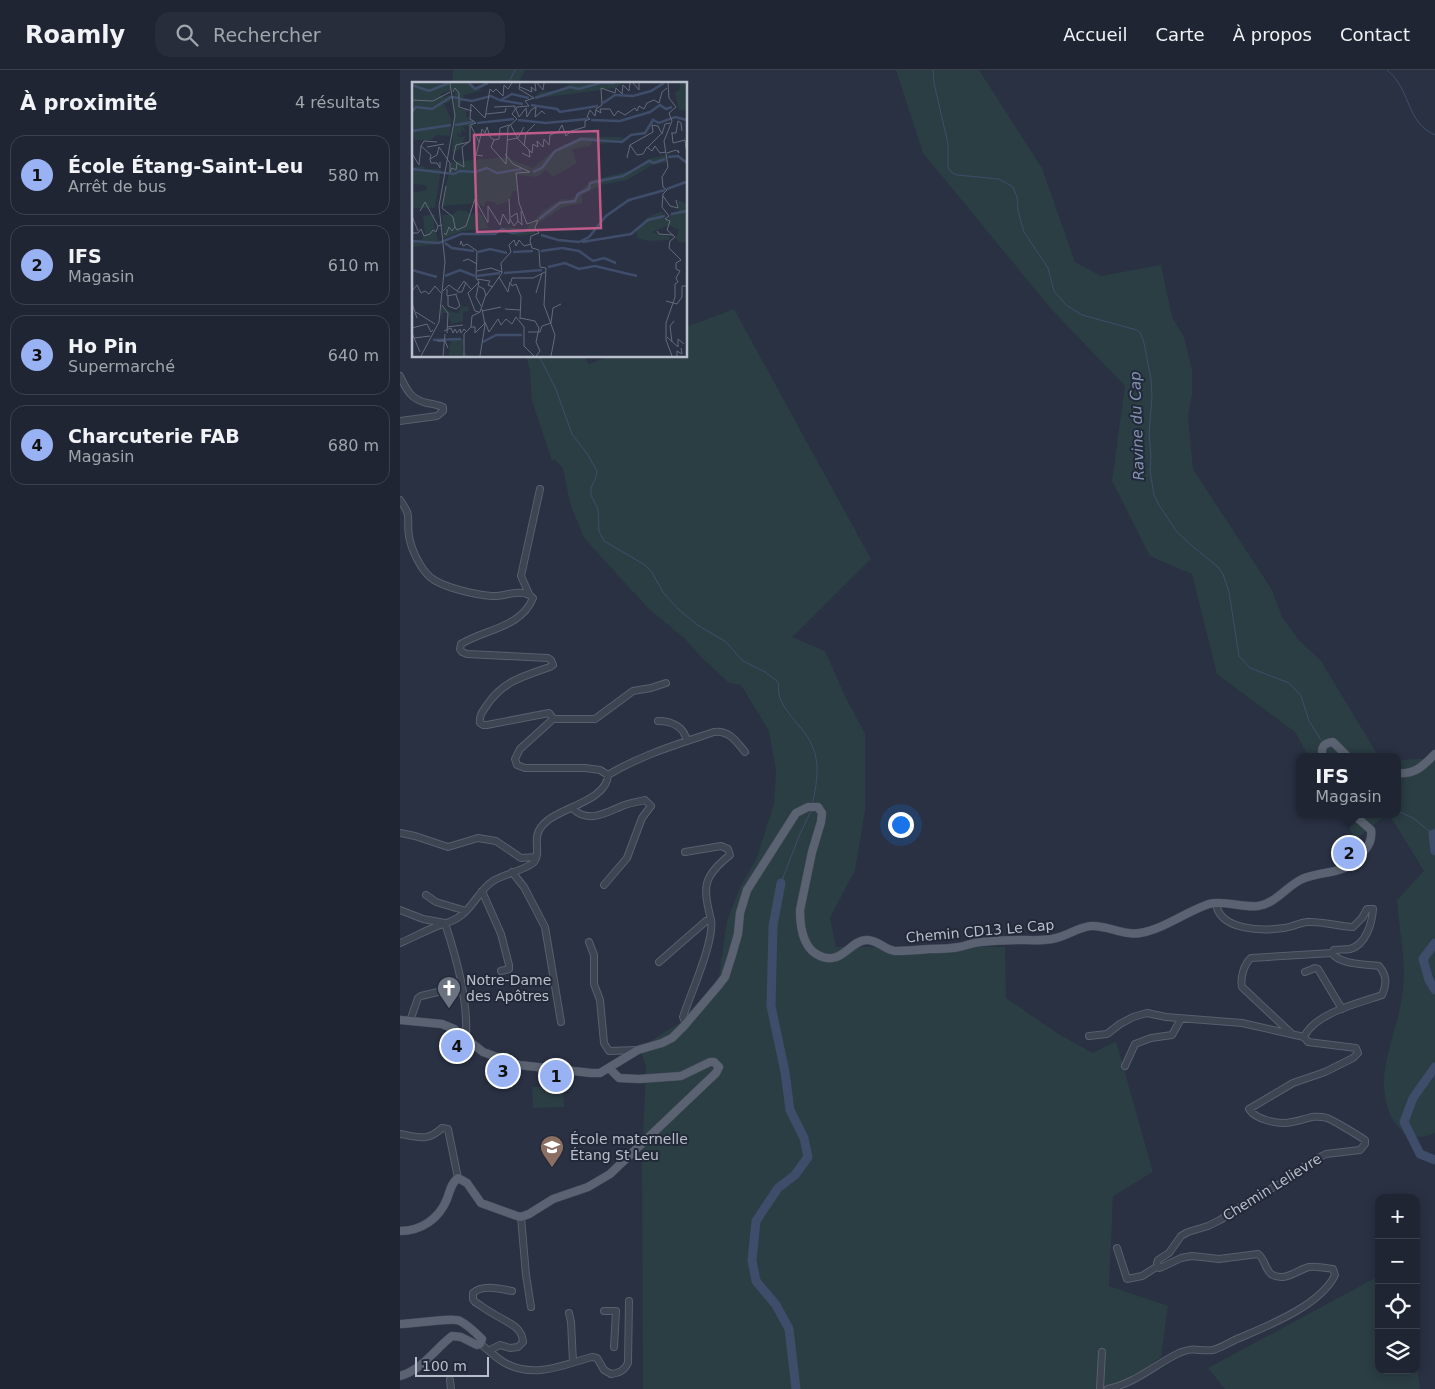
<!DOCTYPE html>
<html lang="fr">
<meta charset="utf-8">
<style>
:root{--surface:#1f2532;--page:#272d3a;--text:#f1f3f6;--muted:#a1a5ac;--line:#3c424d;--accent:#98b2f4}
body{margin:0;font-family:"DejaVu Sans",sans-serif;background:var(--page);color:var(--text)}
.controls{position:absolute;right:15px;bottom:15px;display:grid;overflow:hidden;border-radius:10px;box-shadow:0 2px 12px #0003}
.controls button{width:45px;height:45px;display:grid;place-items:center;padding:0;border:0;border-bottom:1px solid var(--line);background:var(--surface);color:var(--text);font:25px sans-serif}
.scale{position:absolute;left:15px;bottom:12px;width:74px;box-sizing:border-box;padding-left:5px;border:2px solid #babfcc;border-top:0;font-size:14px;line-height:18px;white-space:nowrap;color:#babfcc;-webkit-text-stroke:4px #222938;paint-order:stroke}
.you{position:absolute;left:500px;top:754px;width:18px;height:18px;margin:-12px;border:4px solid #fff;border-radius:50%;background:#1a73e8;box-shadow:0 0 0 8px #1a73e833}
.badge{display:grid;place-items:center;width:32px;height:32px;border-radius:50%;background:var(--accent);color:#111;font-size:16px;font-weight:700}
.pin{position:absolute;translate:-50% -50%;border:2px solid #fff;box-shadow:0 1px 5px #0006}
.popup{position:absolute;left:896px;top:683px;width:105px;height:65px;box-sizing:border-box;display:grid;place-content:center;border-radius:10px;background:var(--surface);filter:drop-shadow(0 1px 4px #0005);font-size:16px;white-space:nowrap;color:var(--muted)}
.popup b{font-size:19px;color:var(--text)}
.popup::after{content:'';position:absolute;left:50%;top:100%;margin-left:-10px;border:10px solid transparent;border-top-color:var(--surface)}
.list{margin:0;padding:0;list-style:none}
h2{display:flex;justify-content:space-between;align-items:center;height:65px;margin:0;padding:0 20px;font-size:21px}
h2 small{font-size:16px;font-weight:400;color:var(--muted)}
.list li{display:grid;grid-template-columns:32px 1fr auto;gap:15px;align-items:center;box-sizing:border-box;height:80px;margin:0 10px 10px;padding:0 10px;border:1px solid var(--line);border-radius:15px}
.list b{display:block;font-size:19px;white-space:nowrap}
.list p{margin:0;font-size:16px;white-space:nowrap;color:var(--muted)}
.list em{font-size:16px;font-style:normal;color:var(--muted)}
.icon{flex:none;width:28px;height:28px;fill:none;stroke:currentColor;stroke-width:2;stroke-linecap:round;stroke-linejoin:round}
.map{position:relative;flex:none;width:1035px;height:1319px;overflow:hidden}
header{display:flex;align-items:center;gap:30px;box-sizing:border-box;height:70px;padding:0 25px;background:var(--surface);border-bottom:1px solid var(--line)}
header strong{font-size:24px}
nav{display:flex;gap:28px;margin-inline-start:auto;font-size:18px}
.search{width:350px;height:45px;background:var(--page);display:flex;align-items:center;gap:12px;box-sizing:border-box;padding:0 18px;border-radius:15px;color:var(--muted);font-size:19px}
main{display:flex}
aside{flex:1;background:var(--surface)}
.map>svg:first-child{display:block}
.green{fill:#2b3e44}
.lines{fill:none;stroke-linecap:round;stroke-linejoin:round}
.stream{stroke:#3f4d6b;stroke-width:1}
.river{stroke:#3f4d6b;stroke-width:9}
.minor-casing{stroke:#585f6d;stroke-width:8}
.major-casing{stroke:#474d5c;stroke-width:9}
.minor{stroke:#3d4452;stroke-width:6}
.major{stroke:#5b6372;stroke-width:8}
.labels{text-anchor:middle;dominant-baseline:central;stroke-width:4;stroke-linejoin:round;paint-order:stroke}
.street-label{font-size:14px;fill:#babfcc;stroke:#222938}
.poi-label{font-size:14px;fill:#babfcc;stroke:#222938;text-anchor:start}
.water-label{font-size:15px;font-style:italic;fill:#8392b2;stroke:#222938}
.inset-river{fill:none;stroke:#3f4d6b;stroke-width:2.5}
.inset-road{fill:none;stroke:#636a7a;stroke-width:1}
.view{fill:#bf5b88;fill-opacity:0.15;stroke:#bf5b88;stroke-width:2.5}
.inset-edge{fill:none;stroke:#babfcc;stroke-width:2.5}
</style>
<header>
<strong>Roamly</strong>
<div class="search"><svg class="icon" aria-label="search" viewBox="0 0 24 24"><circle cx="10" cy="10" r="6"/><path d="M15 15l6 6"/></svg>Rechercher</div>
<nav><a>Accueil</a><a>Carte</a><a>À propos</a><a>Contact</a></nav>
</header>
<main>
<aside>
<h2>À proximité<small>4 résultats</small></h2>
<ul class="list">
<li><span class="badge">1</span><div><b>École Étang-Saint-Leu</b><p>Arrêt de bus</p></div><em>580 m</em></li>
<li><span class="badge">2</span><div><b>IFS</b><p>Magasin</p></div><em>610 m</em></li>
<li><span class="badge">3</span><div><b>Ho Pin</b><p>Supermarché</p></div><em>640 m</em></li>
<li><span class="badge">4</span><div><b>Charcuterie FAB</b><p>Magasin</p></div><em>680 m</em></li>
</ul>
</aside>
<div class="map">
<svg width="1035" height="1319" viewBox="0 0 1035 1319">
<rect width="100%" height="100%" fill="#293143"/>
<path class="green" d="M53,0h72l-7,14h-66z
M496,0h83l63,98 33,94 26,14 60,-11 11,52 12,20 8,32v26l-4,21 5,53 79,121 10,27 16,22 23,22 58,96h-70l-14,-25 -78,-58 -25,-100 -42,-18 -38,-75 13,-95 -73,-76 -129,-157z
M334,239l137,250 -79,78 33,14 21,47 19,36v77l-10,59 -25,48 6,29h169l1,51 54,37 33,18 23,-12 37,131 -40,24 -4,90 59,20 -7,51 -39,28v4h-479l-1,-223 4,-99 -7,-23 8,-1 36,-22 24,-27 12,-17 8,-56 14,-36 15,-25 18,-56 2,-34 -7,-39 -28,-46 -12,-2 -28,-26 -16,-18 -37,-31 -64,-70 -14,-35 -7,-35 -9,-9 -2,2 -20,-60 -2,-31 -4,-14h58l5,8 21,-8h76v-29z
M1035,688v375l-12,4 -17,-1c-5,-7 -13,-14 -16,-22 -18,-41 10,-84 13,-126 3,-29 -4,-59 -6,-88l27,-29 -35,-57h9v-54z
M941,744h46l-31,25z
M163,1016l1,21 -31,1 -1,-21z
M979,1206v94h37v-10l4,29h-195l-17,-21z"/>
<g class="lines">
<path class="stream" d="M533,0l1,13 14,61v23l3,5 6,3 42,4 14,8 4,10 1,14 6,21 24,36 6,23 12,14 16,10 55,15 4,4 3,9 7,36 1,17 -3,38 2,22 -1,15 4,24 5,10 18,27 14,13 27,22 5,7 6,18 10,64 11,12 39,15 7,7 5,6 8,25 12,19
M987,0c25,20 18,52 48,65
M108,14l7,-14
M139,286l16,31 17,47 16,21 9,16 -1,6 -5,11v7l7,14 1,22 5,10 41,24 6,6 12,21 15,17 21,17 27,16 17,19 22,11 13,10c1,5 0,11 2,16 4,11 13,20 20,29 21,24 19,45 13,74
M932,685l1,2
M998,741l15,7 20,16 2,-6
M381,813l18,-47 12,-25"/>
<path class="river" d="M1033,764l2,17
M381,813l-8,43 -2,80 14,66 5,38 14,28 4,19 -13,18 -17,13 -22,33 -4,39 4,21 20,24 13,24 7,60
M1035,873l-12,16 6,21 6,10
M1035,997l-22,31 -9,24 16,32 15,6"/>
<g class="minor-casing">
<path id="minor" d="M0,306c7,14 10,23 27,27 6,1 11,2 16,4v4l-6,5 -37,5
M0,430c13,18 6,17 9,36 2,13 11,32 21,41 11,10 46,18 62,19 13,1 30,-9 41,2 -12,30 -48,31 -72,46l-1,5 2,3 5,2 81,4 3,2 2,5 -3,2c-26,9 -47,14 -63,38 -4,6 -8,10 -7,18l3,2h4l62,-12 3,4v3l-32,29 -5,10 2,6 8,3h60l15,2 8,5c-1,25 -45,32 -61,46 -19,15 -4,30 -13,41 -6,7 -32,13 -41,19 -14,9 -20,27 -34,36 -7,5 -16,7 -24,10 -12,5 -23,11 -35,16
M129,524l-8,-18 19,-87
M153,649h42l38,-28 18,-3 15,-5
M258,651c14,0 26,6 29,20
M208,705c33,-20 70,-31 106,-43 15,-2 22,9 31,20
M172,738c16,16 33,5 50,-2 7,-3 16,-4 23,-6l6,6 -9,12 -15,40 -23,27
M0,763l15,3 33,11 30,-9 18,3 25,17 15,-1
M285,782l36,-6 7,3 2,6c-28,22 -27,32 -19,65
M112,802l12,15 21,40 16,95
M82,821l19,43 8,31v4l-8,2
M26,825l10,7 30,9
M0,840l23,9 22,4c12,37 23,76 21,115
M189,872l5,13v29l6,16 4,43 5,8 28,-1
M259,892l47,-41 5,-1c4,20 -21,75 -28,97l3,7
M905,902l10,-4 3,1 24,40
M10,951l8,-23 3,-2 17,-4
M892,964l-50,-47c-2,-9 2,-23 9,-29l81,-5
M689,966l18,-2 13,-10 13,-7 14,-4 19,4 76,6 62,14
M725,996l10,-22 16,-6 21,-3 9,-16
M0,1064c19,3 27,8 42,-6l6,1 10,49
M121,1147l5,58 5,32
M717,1178l10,31 15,-3 16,-10
M204,1241h12l-2,36
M169,1243l2,9 2,40
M80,1274c9,6 16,14 25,19 30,16 57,2 87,-6l5,1 7,12 7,4c8,-1 13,-3 17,-11l1,-62
M90,1280l10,-5 10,3 8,-1 5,-5c-1,-15 -13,-18 -24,-25 -8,-4 -16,-10 -24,-15l-2,-3v-6c10,-9 27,-4 39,-2
M50,1310l1,9
M700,1319l2,-37
M708,1319c28,-6 46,-24 71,-36 16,-7 20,-1 34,-3 8,-2 17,-8 24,-11 30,-13 83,-33 98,-64l-2,-6c-7,-1 -17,-3 -24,-2 -12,3 -25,16 -38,7 -6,-5 -6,-15 -13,-20l-39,5 -27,-3 -11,2 -19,9 -3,1 -2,-5 1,-3 11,-7 12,-17 7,-4 20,-6 12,-6 41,-26 32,-17 9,-9 18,-11 6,-3 34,-4 5,-6v-4c-6,-4 -32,-20 -38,-22 -14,-4 -22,2 -35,4 -13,3 -36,-2 -43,-13l44,-26 32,-11 28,-14 5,-5 -2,-5 -48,-6 -4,-5c11,-24 55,-34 78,-42 5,-12 5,-19 -3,-29 -13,-2 -39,-1 -47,-13l2,-3c5,-1 11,0 16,-1 16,-4 22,-26 23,-40h-6l-5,9 -9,9c-16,-1 -31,-6 -46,-5 -8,1 -15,5 -23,6 -21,3 -65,3 -68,-25"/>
</g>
<g class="major-casing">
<path id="major" d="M923,687c-3,-10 1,-14 10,-15l15,15
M998,703c17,2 26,-8 37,-19
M0,950l42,4 12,5 29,23 36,13 72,8h9l38,-23 24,-7 10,-5 12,-12 34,-40 7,-9 7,-22 6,-21 2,-21 7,-23 49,-77 12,-6h10l4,6 -1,9 -9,30 -12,58c0,16 3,39 20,46 22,10 30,-16 47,-16 11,0 18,10 28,11 11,0 23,-1 34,-2 9,0 20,0 30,-2 7,-1 14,-5 22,-5 12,-1 25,-2 37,-2 11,0 23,1 34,-1 14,-2 26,-12 39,-13 17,-1 32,10 49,7 24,-4 45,-21 69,-29 16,-4 32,4 49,2 17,-2 29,-20 44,-27 27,-11 43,-1 63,-29 5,-6 7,-13 6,-20l-18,-16
M0,1161c21,0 39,-12 47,-32 3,-8 4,-16 11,-21l9,5 14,20 36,13 4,1 8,-3 24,-15 35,-12 22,-13 106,-101 3,-6 -5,-5h-4l-29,14 -42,3 -20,-1 -10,-10
M0,1254c12,0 54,-7 60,-3 8,4 16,12 22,18l-2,5 -3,1 -16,-8 -9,-1c-17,13 -30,34 -52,40"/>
</g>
<use href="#minor" class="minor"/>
<use href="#major" class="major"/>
</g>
<defs>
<g id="church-pin" transform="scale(1.25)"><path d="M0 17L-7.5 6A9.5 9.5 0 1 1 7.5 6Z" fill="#6b7280" stroke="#222938"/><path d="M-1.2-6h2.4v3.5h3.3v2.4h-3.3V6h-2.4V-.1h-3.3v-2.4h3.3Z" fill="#fff"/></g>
<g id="school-pin" transform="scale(1.25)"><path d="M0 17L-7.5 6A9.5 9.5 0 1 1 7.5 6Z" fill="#8d6e63" stroke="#222938"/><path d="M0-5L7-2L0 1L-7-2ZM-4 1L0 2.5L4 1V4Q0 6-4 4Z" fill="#fff"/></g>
</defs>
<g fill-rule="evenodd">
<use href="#church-pin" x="49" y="918"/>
<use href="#school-pin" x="152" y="1077"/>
</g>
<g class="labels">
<g class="street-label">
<text transform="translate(580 861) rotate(-5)">Chemin CD13 Le Cap</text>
<text transform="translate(872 1117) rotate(-32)">Chemin Lelievre</text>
</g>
<g class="poi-label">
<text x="66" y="910">Notre-Dame<tspan x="66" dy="16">des Apôtres</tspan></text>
<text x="170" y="1069">École maternelle<tspan x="170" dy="16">Étang St Leu</tspan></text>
</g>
<g class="water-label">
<text transform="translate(737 356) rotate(-92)">Ravine du Cap</text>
</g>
</g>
<g transform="translate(12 12)">
<rect width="275" height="275" fill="#293143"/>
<path d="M0,1h59l4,5 8,2 -19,5 -5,14 8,-1 -1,9 9,3 -3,6h-9l3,6 -5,-2v6l-4,-4 2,5 7,-1 -7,14 -7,2 3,-63 -15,5 4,3 7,-2 -1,7 -6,2 7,15 -1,17 -12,-1 -8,5h-15l-3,-6zM160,1l11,1 39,-1 -6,5 -85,11 10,-7 13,-1zM268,1h7v28l-8,-1 -4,-18 4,-1zM168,55h40l8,4 -26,3 -9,-3 -3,5 -18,3 5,14 -24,14 -7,-7 -9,7 -20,-2 1,16h-5l-4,10 -12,4 -3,-3 -8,-1 -2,6 -7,-4 -35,3 9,-44 54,-5 28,11 21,-18zM256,73l-1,7 -15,3 -25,15 -26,5 -19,10v8l-19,4 -27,18 -2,9 -17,2 -15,-4 3,-5 21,2 18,-19 18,-11 9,1 21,-20 41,-10 15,-11zM12,84l1,3h16l-6,39h-23v-15l15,-3 -1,-5 -14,-1v-17zM266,118l9,4v38h-8l-3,-4 3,-8 -10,-5 -17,7 17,4 1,4 -21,1 -12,-3 -1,-10 12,-11 14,-6 2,10 5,-2 1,-5 9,-1zM47,128l8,1 3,4 9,-4 10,17 -27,3 -19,8 -1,-24h9zM23,132l-1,10 5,20 -27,3v-7h9l4,-6 -2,-18zM29,222l4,6 13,3 3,-6 7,-1 1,5 -6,1v9l-12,3 -3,-11h-5l-2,9zM39,256l14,1 -3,11 7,6 -30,-1h10z" fill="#2b3e44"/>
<path class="inset-river" d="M57,1l6,6 13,-6M0,3l17,6 20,-8M123,16l35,-11 9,2 21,-6h15M48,17l12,2 19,-5 8,4M87,18l24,4M89,18l11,-6 17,4M191,21l12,-8 18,1 18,-5 13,-8M119,23l26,4 3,3 38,-6M0,30l4,-5 16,2 19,-12 8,1M106,38l28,3 41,-4M179,38l29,1 30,-9 10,-7 6,4 6,-2M65,41l37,-4M43,43l18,-3M0,49l39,-6M256,75l10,-1 9,7M0,87l42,5 6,-3 15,1 12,-4 10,5 25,-4M121,90l9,-4 13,-17 26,-12 41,3 9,-7 14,-2 8,-13 6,3 16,-6 12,3M255,107l19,-7M259,132l16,-3M127,137l21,-16 15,-2 3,-7 11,-5 1,-6 33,-7 26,-15 5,2 11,-4M129,153l17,5 21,2 10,-5 17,-21 23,-16 36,-10M0,159l27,2 22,-9h34l7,-5 10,4 18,-3M170,160l49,-8 17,-14 17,-4M33,161l7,5 22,3M129,169l21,-3 17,3 14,10 11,-3 12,5M66,170l12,-3 17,4M101,170l20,-1M136,185l17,-4 14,6 16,-3 42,10M0,188l25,7M92,191l38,-3M33,194l15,-6 15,6M65,194l23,-3M21,258l28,-1M71,260l13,-7h26"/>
<path class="inset-road" d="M125,1l6,7 1,-7M221,1l6,7v-7M256,1l1,15 7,9 -7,6 3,8 -8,20 4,26 -6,10 1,10 4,3 -4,4 -1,13 7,9 -4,3 5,2 -3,9 8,7 -5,4 -1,7 12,12 -5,3v6l4,2 -4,7 2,4 -3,2v13l-9,26v17l6,16M108,5l12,5 -1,-5 5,4 -1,-8M41,10l2,-4 4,5v14l13,4M0,18l21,1 17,-9M82,25l21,-1v3M104,27l3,8 7,-9 1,9 4,-7 5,-3 -1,10 7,-6 3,3M184,28l5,3 -1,-4h10l4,7 4,-5 7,4 10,-7 2,3 2,-5 5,3 3,-6 7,-3 5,3 3,-11 5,-4M74,32l19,-2 1,-4M98,42l8,15 14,14 1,-9 5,3 -1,-6 6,6 1,-8 5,6 1,-10 8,-3 4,-7 4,11 5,-5 14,-4v-6l5,-2 -3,-2 3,-7 5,6 1,-7 6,-4 -1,-17 14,5 1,-5 6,6 1,-9 6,6 1,-8M58,43l6,-2 -6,-4 1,-15 14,14 5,-29 3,3 3,-3 7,7 1,-11 4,4 4,-6M59,44l8,16M259,51h5l2,-12 3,2 1,8M260,51l1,10 12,-3 1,9M82,58l5,-1 1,-11 9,-3M95,58l11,-2 6,-11M67,61l-3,12 7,1M67,61l3,-14 3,4 2,-6 3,10 4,3 -3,7 15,17 2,-37 9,-8 -5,-5 5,-7 12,-1 -4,-5 9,-3 -15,-9 1,-6M218,63l23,-13 -1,-7 6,1 4,8 3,-10 5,-1M9,64l3,-5 13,1M112,64l2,-13 9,-9M15,65l17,-3M236,65l13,-13M110,71l8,4 -1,-7M255,71l9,-3 3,3 -1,-3M93,72l8,10 17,8M215,76l3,-13 7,10 6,-1 4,-7 5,4 3,-5 5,7 6,-1M18,77l1,4h6l3,5v-6M0,78l1,-5 6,10 2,-19 10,9 -1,4 7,-4 2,-8 11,16v9l2,-4 4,2 1,-7 7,4 -2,-20 8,-6v-16M45,81l-4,-4 3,-14 13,-3M118,90l-14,1 3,30 8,21 11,-4 -3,8 4,5 -8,3 -1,5 2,7 7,2 1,17 6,1 -2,37 11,30 -4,21M34,104l-4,22 11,9 2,10M251,114l7,10 8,2 -2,-8M97,117l1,20M8,129l5,-9 13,24M0,134l6,15M99,135l6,-4 1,8M76,140v-16l12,19 3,-11 6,10 1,-5 4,7 4,-5 4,4 -1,-14M43,145l2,3 9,-4 9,-27 13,24M245,149l2,3 14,1M0,151h6l3,-4 3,7 6,-2 3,-4 3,2 2,-6 4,-1M32,151l2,2 3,-8 3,4 3,-4M48,163l1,-4 2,5 4,-2 10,7 -1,27 3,4M51,179l5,-2 9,5M65,189l14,-3 11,4M87,195l9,15 2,-10 2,4 4,-2 5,13 -1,22M65,197l13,2 -2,4 5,2M99,200l1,-4h21l12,-6M66,205l-2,10 5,9M35,207v7l10,-2M0,209l5,-6 4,8 4,-2 4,3 6,-8 6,7M31,209l6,-6 8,6 7,-10 7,8M45,210h5l4,-10M124,211l6,-20M36,214v10l8,3 4,-3 -4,-11M254,219l11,3 5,-7v-11h5M0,221l5,15M30,223l6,8 -1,20M93,227l15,1M70,229l19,-4M4,230l19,12M67,230l-4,-1 -7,-18 11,-11 -1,4 6,3 2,7M108,236l15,3 4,7 -3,14 4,9 -4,5M73,240l4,10 9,-13 3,6 5,-6 6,5 4,-7 8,10v19l10,10M139,241l2,-15 8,-4M35,245l16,-2M59,245h4v6l10,-10M0,246l15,-4 4,8 2,-2M32,249l7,-3 2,5 2,-4 2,4 3,-4 1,4 3,-4 2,2M116,250h12l2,-6 9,-3M0,251l8,19M255,255l11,10v-8l6,5M2,256l16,-2M25,259h8l3,7M260,260l-2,-16 4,-5M9,274l18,-34 6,-60 -6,-56 16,-90 -5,-33M31,274l2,-22M52,274v-22l7,-7 1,-11 8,-4 5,-15 17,-24 -1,-10 10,-11 -2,-7 5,-5 2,6 3,-6 5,6 7,-2M68,274l5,-31 -3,-16M265,274v-5l5,3 -1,-6"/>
<path class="view" d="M186,49l3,97 -124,4 -3,-97z"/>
<rect width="275" height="275" class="inset-edge"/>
</g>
</svg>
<div class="controls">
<button>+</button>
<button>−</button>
<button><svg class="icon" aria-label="locate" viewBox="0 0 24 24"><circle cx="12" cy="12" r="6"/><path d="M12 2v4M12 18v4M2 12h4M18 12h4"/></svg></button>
<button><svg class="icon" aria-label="layers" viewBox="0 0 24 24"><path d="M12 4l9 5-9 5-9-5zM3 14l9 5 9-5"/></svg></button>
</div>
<div class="scale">100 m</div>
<div class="you"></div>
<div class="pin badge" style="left:156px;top:1006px">1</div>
<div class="pin badge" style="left:949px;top:783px">2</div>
<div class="popup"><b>IFS</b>Magasin</div>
<div class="pin badge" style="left:103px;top:1001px">3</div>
<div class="pin badge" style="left:57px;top:976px">4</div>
</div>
</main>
